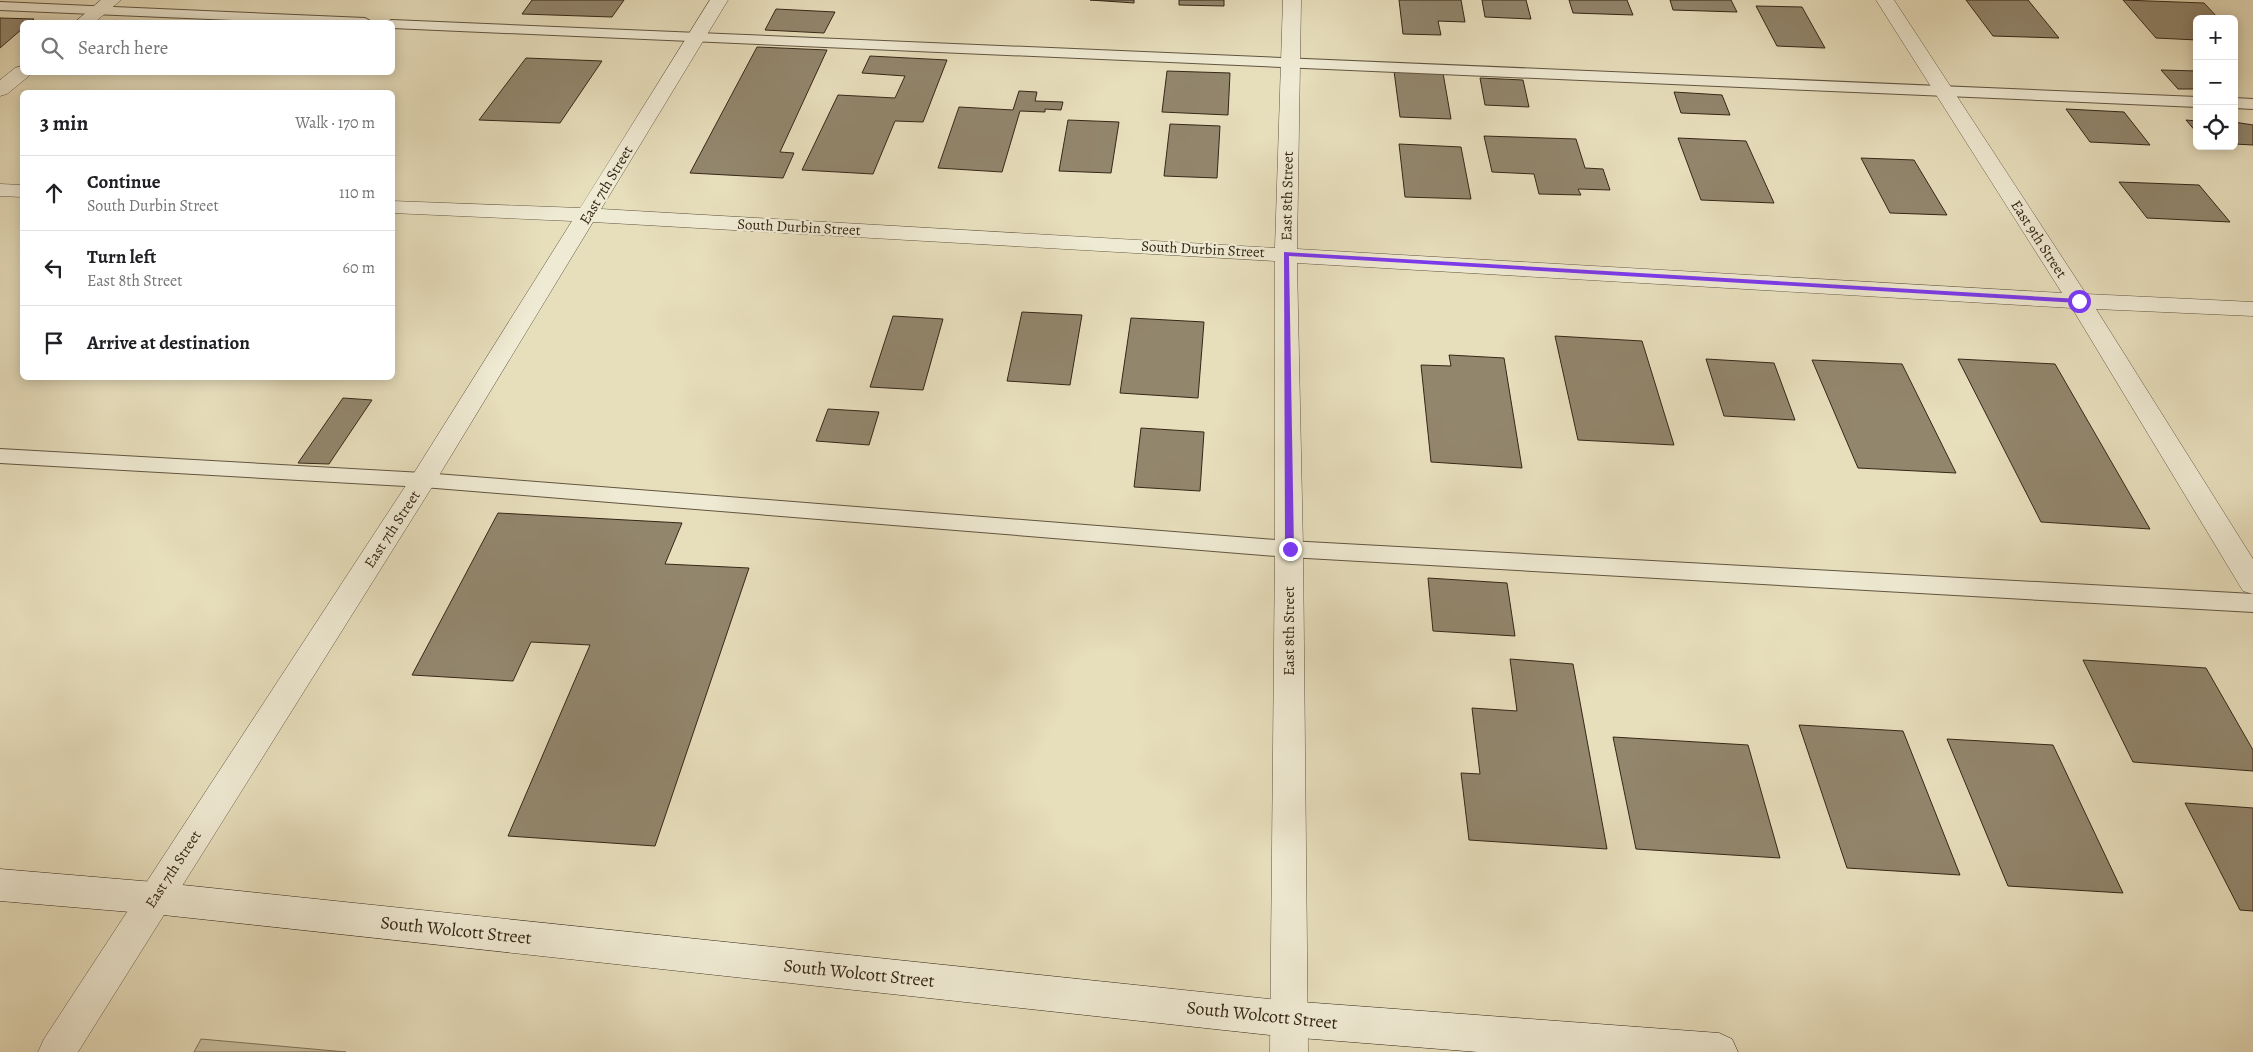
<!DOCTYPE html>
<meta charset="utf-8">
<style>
:root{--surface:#fff;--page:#f2f2f2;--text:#202124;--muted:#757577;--line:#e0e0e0}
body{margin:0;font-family:Alegreya,serif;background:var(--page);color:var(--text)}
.controls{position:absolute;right:15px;top:15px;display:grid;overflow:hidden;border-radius:8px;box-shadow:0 2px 12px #0003}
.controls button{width:45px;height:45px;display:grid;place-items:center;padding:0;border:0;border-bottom:1px solid var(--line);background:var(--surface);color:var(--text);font:25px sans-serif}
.stop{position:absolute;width:15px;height:15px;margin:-11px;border:4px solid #7c3aed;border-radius:50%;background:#fff}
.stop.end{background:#7c3aed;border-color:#fff;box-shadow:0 1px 5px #0008}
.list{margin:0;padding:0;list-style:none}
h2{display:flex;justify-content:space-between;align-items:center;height:65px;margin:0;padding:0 20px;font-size:21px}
h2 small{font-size:16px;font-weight:400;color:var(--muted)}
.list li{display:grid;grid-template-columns:32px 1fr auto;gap:15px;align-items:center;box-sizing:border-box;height:75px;padding:0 20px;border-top:1px solid var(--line)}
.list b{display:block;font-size:19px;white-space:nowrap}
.list p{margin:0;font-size:16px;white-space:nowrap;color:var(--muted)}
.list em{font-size:16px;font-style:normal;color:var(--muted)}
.icon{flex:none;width:28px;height:28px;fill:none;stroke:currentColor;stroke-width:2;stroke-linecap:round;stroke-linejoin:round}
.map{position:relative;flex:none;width:2253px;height:1052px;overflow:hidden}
.search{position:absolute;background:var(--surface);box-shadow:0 2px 12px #0003;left:20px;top:20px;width:375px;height:55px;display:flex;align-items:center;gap:12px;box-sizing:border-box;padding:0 18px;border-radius:8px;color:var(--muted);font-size:19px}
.panel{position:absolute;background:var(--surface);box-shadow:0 2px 12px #0003;left:20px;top:90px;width:375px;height:290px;border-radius:8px}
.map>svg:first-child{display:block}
.green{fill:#c9bfa0;stroke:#7f735c}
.building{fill:#92866d;stroke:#352717}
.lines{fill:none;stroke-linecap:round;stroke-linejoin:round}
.service-casing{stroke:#625540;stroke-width:2}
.minor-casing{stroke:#625540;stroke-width:1}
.secondary-casing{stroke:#352717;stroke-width:1}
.service{fill:#efead3;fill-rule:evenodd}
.minor{fill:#efead3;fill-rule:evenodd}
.secondary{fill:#efead3;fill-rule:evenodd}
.route{fill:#7c3aed}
.labels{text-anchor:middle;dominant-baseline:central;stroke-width:4.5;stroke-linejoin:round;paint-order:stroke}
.street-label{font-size:15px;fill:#352717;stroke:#efead3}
.near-street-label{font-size:18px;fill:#352717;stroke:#efead3}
</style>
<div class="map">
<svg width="2253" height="1052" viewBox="0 0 2253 1052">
<rect width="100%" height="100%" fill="#e7debc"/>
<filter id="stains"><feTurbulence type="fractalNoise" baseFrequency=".004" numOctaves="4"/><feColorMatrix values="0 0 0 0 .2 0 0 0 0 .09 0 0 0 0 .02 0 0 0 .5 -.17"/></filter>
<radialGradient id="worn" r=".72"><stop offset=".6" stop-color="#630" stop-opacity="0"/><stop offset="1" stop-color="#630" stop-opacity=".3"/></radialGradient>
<path class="green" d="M201,1039l145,13h-152z"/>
<path class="building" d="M532,0h92l-12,17 -90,-3z
M1090,0h44v3z
M1179,0h45v6l-45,-1z
M1399,0h62l4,22 -27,-1 3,14 -38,-1z
M1482,0h44l5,19 -46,-2z
M1569,0h58l6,15 -60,-2z
M1670,0h61l6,12 -64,-2z
M1966,0h62l31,38 -66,-2z
M2123,0l81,3 15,16h-22v21l-41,-2z
M1756,6l46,1 23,41 -48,-2z
M776,9l59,3 -11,21 -59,-3z
M0,18l34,1 -4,3h-8v7l-22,19z
M757,47l70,3 -47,102 14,1 -11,25 -93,-5z
M870,56l77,4 -24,62 -28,-1 -22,53 -71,-4 36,-75 57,3 10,-22 -43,-3z
M526,58l76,3 -42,62 -81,-3z
M2161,70l36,1v18h-19z
M1167,71l63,2 -2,42 -66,-3z
M1394,71l49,2 8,46 -51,-2z
M1480,78l43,2 6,27 -44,-2z
M1019,91l18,1 -2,9 28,1 -2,8 -16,-1v3l-25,-1 -18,61 -64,-4 21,-61 54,3z
M1674,92l48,3 8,20 -49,-2z
M2066,109l58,3 26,33 -60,-3z
M1068,120l51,2 -8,51 -52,-2z
M2186,120l11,1v12z
M2234,122l19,3v20l-19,-1z
M1170,124l50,2 -3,52 -53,-2z
M1484,136l92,3 9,29 18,1 7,21 -32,-1 3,6 -42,-1 -5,-20 -42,-2z
M1678,138l68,3 28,62 -73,-3z
M1399,144l62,3 10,52 -66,-2z
M1861,158l53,2 33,55 -57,-2z
M2119,182l80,3 31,37 -83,-4z
M1022,312l60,3 -12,70 -63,-4z
M893,316l50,3 -20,71 -53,-3z
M1131,318l73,4 -6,76 -78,-5z
M1555,336l87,5 32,104 -96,-5z
M1449,355l55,3 18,110 -91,-6 -10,-97 30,1z
M1706,359l68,4 21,57 -71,-4z
M1958,359l97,5 95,165 -109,-7z
M1812,360l90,4 54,109 -98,-5z
M343,398l29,2 -43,64 -31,-1z
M828,409l51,3 -10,33 -53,-4z
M1141,428l63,4 -4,59 -66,-4z
M498,513l184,10 -17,41 84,4 -94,278 -147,-10 82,-191 -59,-3 -18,39 -101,-6z
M1428,578l79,5 8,53 -82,-5z
M1510,659l63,5 34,185 -138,-9 -8,-67 19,1 -8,-66 45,3z
M2083,660l123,8 47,82v21l-120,-9z
M1799,725l104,6 57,144 -113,-7z
M1613,737l135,8 32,113 -144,-9z
M1947,739l106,6 70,148 -115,-7z
M2185,803l68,5v103l-13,-1z"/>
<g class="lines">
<g class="service-casing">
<path id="service" d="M0,2l365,16 7,4h-91l-281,-12z
M392,20l1805,77v10l-1805,-79v-6h-6z
M2234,98l19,1v10l-19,-1z
M0,449l423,24 866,68 964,53v18l-964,-55 -866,-70 -423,-24z"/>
</g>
<g class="minor-casing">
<path id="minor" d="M101,0h20l-26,22h-20z
M710,0h18l-127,209 674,39 8,-248h18l-4,249 765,44 -186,-293h18l192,294 167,8v14l-157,-7 157,250v35l-10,-3 -171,-283 -775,-45 6,286 5,503h-38l5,-503v-288l-682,-39 -161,265 -354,565h-40l6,-13 370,-566 158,-252 -180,-8v-12l188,7z
M22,66v6h9l-2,4 -22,18 -7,2v-16l15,-12z
M0,184l22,1v12l-22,-1z"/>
</g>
<g class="secondary-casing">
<path id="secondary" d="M0,869l154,13 1134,119 431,32 13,6 6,13h-260l-190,-15 -1134,-123 -154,-13z"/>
</g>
<use href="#service" class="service"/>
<use href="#minor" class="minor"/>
<use href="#secondary" class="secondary"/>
</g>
<path class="route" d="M1284,252l795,47 3,2 -3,2 -790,-47 5,293 -4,3 -5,-3z"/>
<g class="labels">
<g class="street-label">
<text transform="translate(606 185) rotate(-59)">East 7th Street</text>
<text transform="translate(1287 196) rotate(-89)">East 8th Street</text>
<text transform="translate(799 227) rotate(3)">South Durbin Street</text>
<text transform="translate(2039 239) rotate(57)">East 9th Street</text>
<text transform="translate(1203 249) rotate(3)">South Durbin Street</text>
<text transform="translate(392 529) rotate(-57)">East 7th Street</text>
<text transform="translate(1289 631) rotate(-90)">East 8th Street</text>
<text transform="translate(173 869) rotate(-57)">East 7th Street</text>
</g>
<g class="near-street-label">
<text transform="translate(456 930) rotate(6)">South Wolcott Street</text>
<text transform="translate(859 973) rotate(6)">South Wolcott Street</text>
<text transform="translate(1262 1015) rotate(6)">South Wolcott Street</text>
</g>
</g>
<rect width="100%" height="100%" filter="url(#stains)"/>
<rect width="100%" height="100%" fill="url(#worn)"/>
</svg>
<div class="controls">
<button>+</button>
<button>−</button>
<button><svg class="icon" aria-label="locate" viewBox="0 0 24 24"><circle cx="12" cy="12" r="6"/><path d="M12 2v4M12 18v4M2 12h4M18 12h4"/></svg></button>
</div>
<div class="stop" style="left:2079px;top:301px"></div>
<div class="stop end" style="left:1290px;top:549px"></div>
<div class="search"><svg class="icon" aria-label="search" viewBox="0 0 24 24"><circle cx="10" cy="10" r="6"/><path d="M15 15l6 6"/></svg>Search here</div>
<section class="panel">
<h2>3 min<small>Walk · 170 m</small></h2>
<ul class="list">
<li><svg class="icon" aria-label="ahead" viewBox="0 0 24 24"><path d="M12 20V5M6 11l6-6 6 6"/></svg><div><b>Continue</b><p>South Durbin Street</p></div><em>110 m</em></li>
<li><svg class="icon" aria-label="left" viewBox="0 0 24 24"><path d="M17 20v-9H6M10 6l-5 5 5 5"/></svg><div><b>Turn left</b><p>East 8th Street</p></div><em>60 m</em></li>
<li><svg class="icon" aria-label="arrive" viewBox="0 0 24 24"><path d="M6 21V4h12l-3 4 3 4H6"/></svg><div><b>Arrive at destination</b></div></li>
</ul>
</section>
</div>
